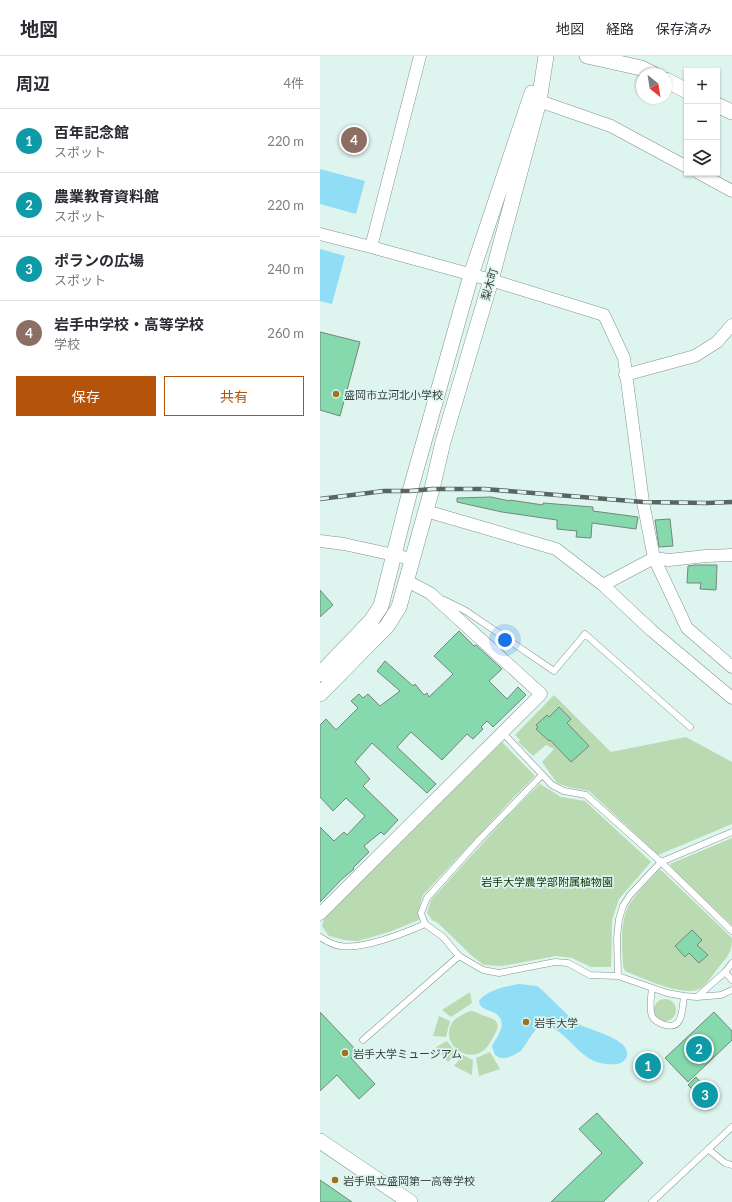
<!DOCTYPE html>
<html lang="ja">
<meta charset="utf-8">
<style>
:root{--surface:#fff;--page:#f2f2f3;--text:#2b2b33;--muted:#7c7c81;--line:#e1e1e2;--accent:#b45309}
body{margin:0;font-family:Lato,"Noto Sans JP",sans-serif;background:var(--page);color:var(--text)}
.controls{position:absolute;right:12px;top:12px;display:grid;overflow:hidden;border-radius:0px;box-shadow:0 1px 3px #0004}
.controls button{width:36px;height:36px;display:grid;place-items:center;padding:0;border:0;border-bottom:1px solid var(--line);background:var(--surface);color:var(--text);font:20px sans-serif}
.compass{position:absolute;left:316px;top:12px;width:36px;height:36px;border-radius:50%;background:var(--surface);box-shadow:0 1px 3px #0004;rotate:150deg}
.you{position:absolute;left:185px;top:584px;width:14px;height:14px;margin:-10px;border:3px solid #fff;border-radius:50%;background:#1a73e8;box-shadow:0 0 0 6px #1a73e833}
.badge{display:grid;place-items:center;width:26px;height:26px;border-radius:50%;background:var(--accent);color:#fff;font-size:13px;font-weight:700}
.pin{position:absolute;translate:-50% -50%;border:2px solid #fff;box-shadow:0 1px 4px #0006}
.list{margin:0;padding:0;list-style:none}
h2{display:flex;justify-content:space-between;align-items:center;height:52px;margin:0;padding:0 16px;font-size:17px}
h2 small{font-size:13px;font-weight:400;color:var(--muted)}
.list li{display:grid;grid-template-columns:26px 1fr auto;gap:12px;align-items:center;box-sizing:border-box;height:64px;padding:0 16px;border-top:1px solid var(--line)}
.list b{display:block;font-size:15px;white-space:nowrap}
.list p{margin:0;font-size:13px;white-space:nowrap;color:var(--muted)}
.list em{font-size:13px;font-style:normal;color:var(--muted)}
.actions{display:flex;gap:8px;padding:12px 16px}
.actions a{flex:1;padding:9px 0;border:1px solid var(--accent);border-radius:0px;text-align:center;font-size:14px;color:var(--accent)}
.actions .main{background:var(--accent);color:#fff}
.icon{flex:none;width:22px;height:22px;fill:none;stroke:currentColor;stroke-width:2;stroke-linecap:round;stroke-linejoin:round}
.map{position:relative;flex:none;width:412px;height:1146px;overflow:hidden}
header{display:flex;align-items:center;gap:24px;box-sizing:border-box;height:56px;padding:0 20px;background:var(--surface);border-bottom:1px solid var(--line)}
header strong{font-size:19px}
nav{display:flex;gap:22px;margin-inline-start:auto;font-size:14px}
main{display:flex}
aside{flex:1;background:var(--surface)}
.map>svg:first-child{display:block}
.green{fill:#badbb2}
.water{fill:#90ddf6}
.building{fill:#85d9ac;stroke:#76867c}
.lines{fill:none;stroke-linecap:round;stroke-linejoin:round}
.service-casing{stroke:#809590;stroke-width:7}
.minor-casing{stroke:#809590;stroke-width:13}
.tertiary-casing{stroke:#809590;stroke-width:16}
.service{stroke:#fff;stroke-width:6}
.minor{stroke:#fff;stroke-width:12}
.tertiary{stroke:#fff;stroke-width:15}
.rail-casing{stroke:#596562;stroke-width:4.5}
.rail{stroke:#def4ef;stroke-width:3;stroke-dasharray:9;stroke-linecap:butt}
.poi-dot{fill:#9c7120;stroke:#def4ef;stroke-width:1.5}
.labels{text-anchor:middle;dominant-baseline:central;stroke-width:3.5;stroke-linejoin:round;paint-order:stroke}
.street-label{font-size:11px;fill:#363f3d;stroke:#def4ef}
.poi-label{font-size:11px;fill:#363f3d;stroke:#def4ef;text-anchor:start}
.park-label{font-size:11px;fill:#103205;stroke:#def4ef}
</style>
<header>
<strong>地図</strong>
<nav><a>地図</a><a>経路</a><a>保存済み</a></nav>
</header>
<main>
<aside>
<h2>周辺<small>4件</small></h2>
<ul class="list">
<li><span class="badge" style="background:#0f9aa8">1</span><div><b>百年記念館</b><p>スポット</p></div><em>220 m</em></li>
<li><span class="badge" style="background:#0f9aa8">2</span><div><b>農業教育資料館</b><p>スポット</p></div><em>220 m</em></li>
<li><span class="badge" style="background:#0f9aa8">3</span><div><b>ポランの広場</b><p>スポット</p></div><em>240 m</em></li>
<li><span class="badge" style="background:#8d6e63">4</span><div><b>岩手中学校・高等学校</b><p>学校</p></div><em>260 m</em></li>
</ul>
<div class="actions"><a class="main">保存</a><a>共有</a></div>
</aside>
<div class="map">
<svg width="412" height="1146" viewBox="0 0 412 1146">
<rect width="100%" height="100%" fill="#def4ef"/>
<path class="green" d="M234,639l57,57 75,-15 46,25v62l-74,31 -69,-64 -21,-4 -11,-4 -15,-21 12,-13 -8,-4 -13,11 -15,-14 2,-2 -5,-5z
M182,686l33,34 -23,23 -89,96 -5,16 1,9 -30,12 -31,9 -14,-1 -15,-4 -7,-10 2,-8z
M220,728l21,13 24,4 66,61 -32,37 -7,21 -1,47h-20l-19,-9 -16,-2 -54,10 -18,-1 -12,-9 -34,-33 -6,-3 -5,-7 4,-13 82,-90z
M412,782v87l-59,-56 -3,-5z
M340,813l72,69c0,15 -5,19 -14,30 -5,6 -11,17 -19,21 -16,8 -57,-11 -74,-18l-2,-5c-1,-17 -3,-44 5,-59 8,-14 21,-26 32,-38z
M150,936l2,11 -21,14 -9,-7z
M334 954a11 11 0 1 1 22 0a11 11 0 1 1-22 0Z
M150,955c5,0 7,2 12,4 8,3 20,4 14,17 -3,5 -7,14 -12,18 -18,15 -44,-8 -32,-27 4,-6 12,-9 18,-12z
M119,960l11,5 -4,16 -13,-1z
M127,985l10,13 -9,8 -12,-15z
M170,996l10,17 -21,7 -3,-18z
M143,999l10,5 -1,15 -18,-9z"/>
<path class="water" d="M0,113l45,12 -9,33 -36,-10z
M0,193l25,7 -13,48 -12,-3z
M199,928l18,2 5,4 34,33c11,7 55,15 51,33 -1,3 -3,5 -6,7 -5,2 -9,1 -15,1 -27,-3 -34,-28 -57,-38l-12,2 -4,5 -12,18 -9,5 -6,2h-6l-5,-3 -3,-8c3,-9 14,-19 8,-29 -6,-10 -19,-5 -21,-17 10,-12 26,-14 40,-17z"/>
<path class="building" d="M0,276l40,10 -20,74 -20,-6z
M171,441l19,4v-1l33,5v-2l50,4v4l45,6 -2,12 -44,-6 -1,15 -15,-1 1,-6 -20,-2v-9l-55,-8 -45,-10v-4z
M350,463l3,27 -14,1 -4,-27z
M375,509h22l-1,25 -16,-1 1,-6h-14l1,-17z
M0,534l13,15 -13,12z
M139,575l15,15 2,-1 26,24 -13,12 18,18 11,-12 8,8 -33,32 -6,-6 -6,6 2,2 -10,10 -6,-5 -25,26 -31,-28 -14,15 39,37 -9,9 -55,-50 -17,19 15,17 -7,7 35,34 -14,15 -3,-3 -17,14 5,6 -16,16 1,1 -12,10 -22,23v-75l14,14 10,-9 3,3 18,-19 -19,-18 -13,13 -13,-14v-72l6,-6 10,11 22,-22 -7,-7 8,-7 4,4 5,-4 12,12 20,-15 -23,-20 8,-10 28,25 2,-2 9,11 3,-2 2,4 24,-23 -19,-18z
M239,651l12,12 -4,4 22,23 -18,16 -21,-22 -1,1 -13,-12 2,-2 -2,-2 11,-10 2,2z
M372,874l10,10 -5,5 11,10 -9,8 -10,-10 -4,4 -10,-11z
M0,956l38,40 -7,6 24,26 -16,15 -22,-24 -17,16z
M394,956l18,19v9l-44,42 -23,-24z
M330,995l13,15 -17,15 -13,-14z
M376,1021l8,9 -8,7 -8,-8z
M277,1057l46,50 -40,39h-52l51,-49 -23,-24z
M0,1124l32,22h-32z"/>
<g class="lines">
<g class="service-casing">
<path id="service" d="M124,544l22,11 88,60 31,-37 105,93
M182,676l50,53 12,6 22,4 75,67 71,69
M105,868l-4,-11 6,-15 52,-58 63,-65
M0,881c6,4 14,8 20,9 22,4 65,-13 85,-22l18,13 16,19 24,14 16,3 56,-11 13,1 22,12 28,1 49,17 17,3 13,1 28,-25
M412,907l-7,9 7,8
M298,920l-1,-38 2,-19 4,-13 7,-11 31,-33 71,-30
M332,932c-1,9 -3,20 0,28 2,5 6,6 10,8 21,8 20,-13 22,-28
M377,941l24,-2 11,-5
M43,984l96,-84
M388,1093l17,14 7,2
M332,1146l80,-75"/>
</g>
<g class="minor-casing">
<path id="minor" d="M100,0l-49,191 120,33 113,35 20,43 19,144 11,56 33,70 45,39
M219,45l72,25 76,41
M379,117l33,18
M0,178l51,13
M305,319l70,-19 22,-14 15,-17
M106,455l130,38 47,36 48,45 81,68
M0,485l24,3 68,15
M283,529l51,-27 15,2 37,-4 26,-1
M0,858l221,-220 -111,-101 -23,-12"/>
</g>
<g class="tertiary-casing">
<path id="tertiary" d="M267,0l54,12 12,6
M346,24l21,11
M397,49l15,7
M0,618l51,-53 10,-15 29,-115 61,-216 61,-182
M0,638l67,-68 12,-19 33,-118 11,-47 48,-162 48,-179 7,-45
M0,1085l90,61"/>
</g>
<use href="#service" class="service"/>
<use href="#minor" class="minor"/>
<use href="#tertiary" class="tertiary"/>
<g class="rail-casing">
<path id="rail" d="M0,443l64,-8h26l22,-2h52l159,13 64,1 25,-1"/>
</g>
<use href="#rail" class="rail"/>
</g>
<g class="poi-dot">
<circle cx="16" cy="338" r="4"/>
<circle cx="206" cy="966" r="4"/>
<circle cx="25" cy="997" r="4"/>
<circle cx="15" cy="1124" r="4"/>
</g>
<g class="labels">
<g class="street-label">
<text transform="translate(169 228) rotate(-74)">梨木町</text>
</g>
<g class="poi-label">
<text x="24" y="338">盛岡市立河北小学校</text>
<text x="214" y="966">岩手大学</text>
<text x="33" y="997">岩手大学ミュージアム</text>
<text x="23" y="1124">岩手県立盛岡第一高等学校</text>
</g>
<g class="park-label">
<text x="227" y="825">岩手大学農学部附属植物園</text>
</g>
</g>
</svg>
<div class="controls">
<button>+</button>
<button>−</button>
<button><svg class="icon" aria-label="layers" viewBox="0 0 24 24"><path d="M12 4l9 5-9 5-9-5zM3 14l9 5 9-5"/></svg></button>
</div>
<svg class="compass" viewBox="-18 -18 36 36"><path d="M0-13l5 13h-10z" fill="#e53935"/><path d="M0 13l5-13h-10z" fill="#7c7c81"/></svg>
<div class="you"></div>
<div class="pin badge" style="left:328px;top:1010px;background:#0f9aa8">1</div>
<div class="pin badge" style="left:379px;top:993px;background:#0f9aa8">2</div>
<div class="pin badge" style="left:385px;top:1039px;background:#0f9aa8">3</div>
<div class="pin badge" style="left:34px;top:84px;background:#8d6e63">4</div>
</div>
</main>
